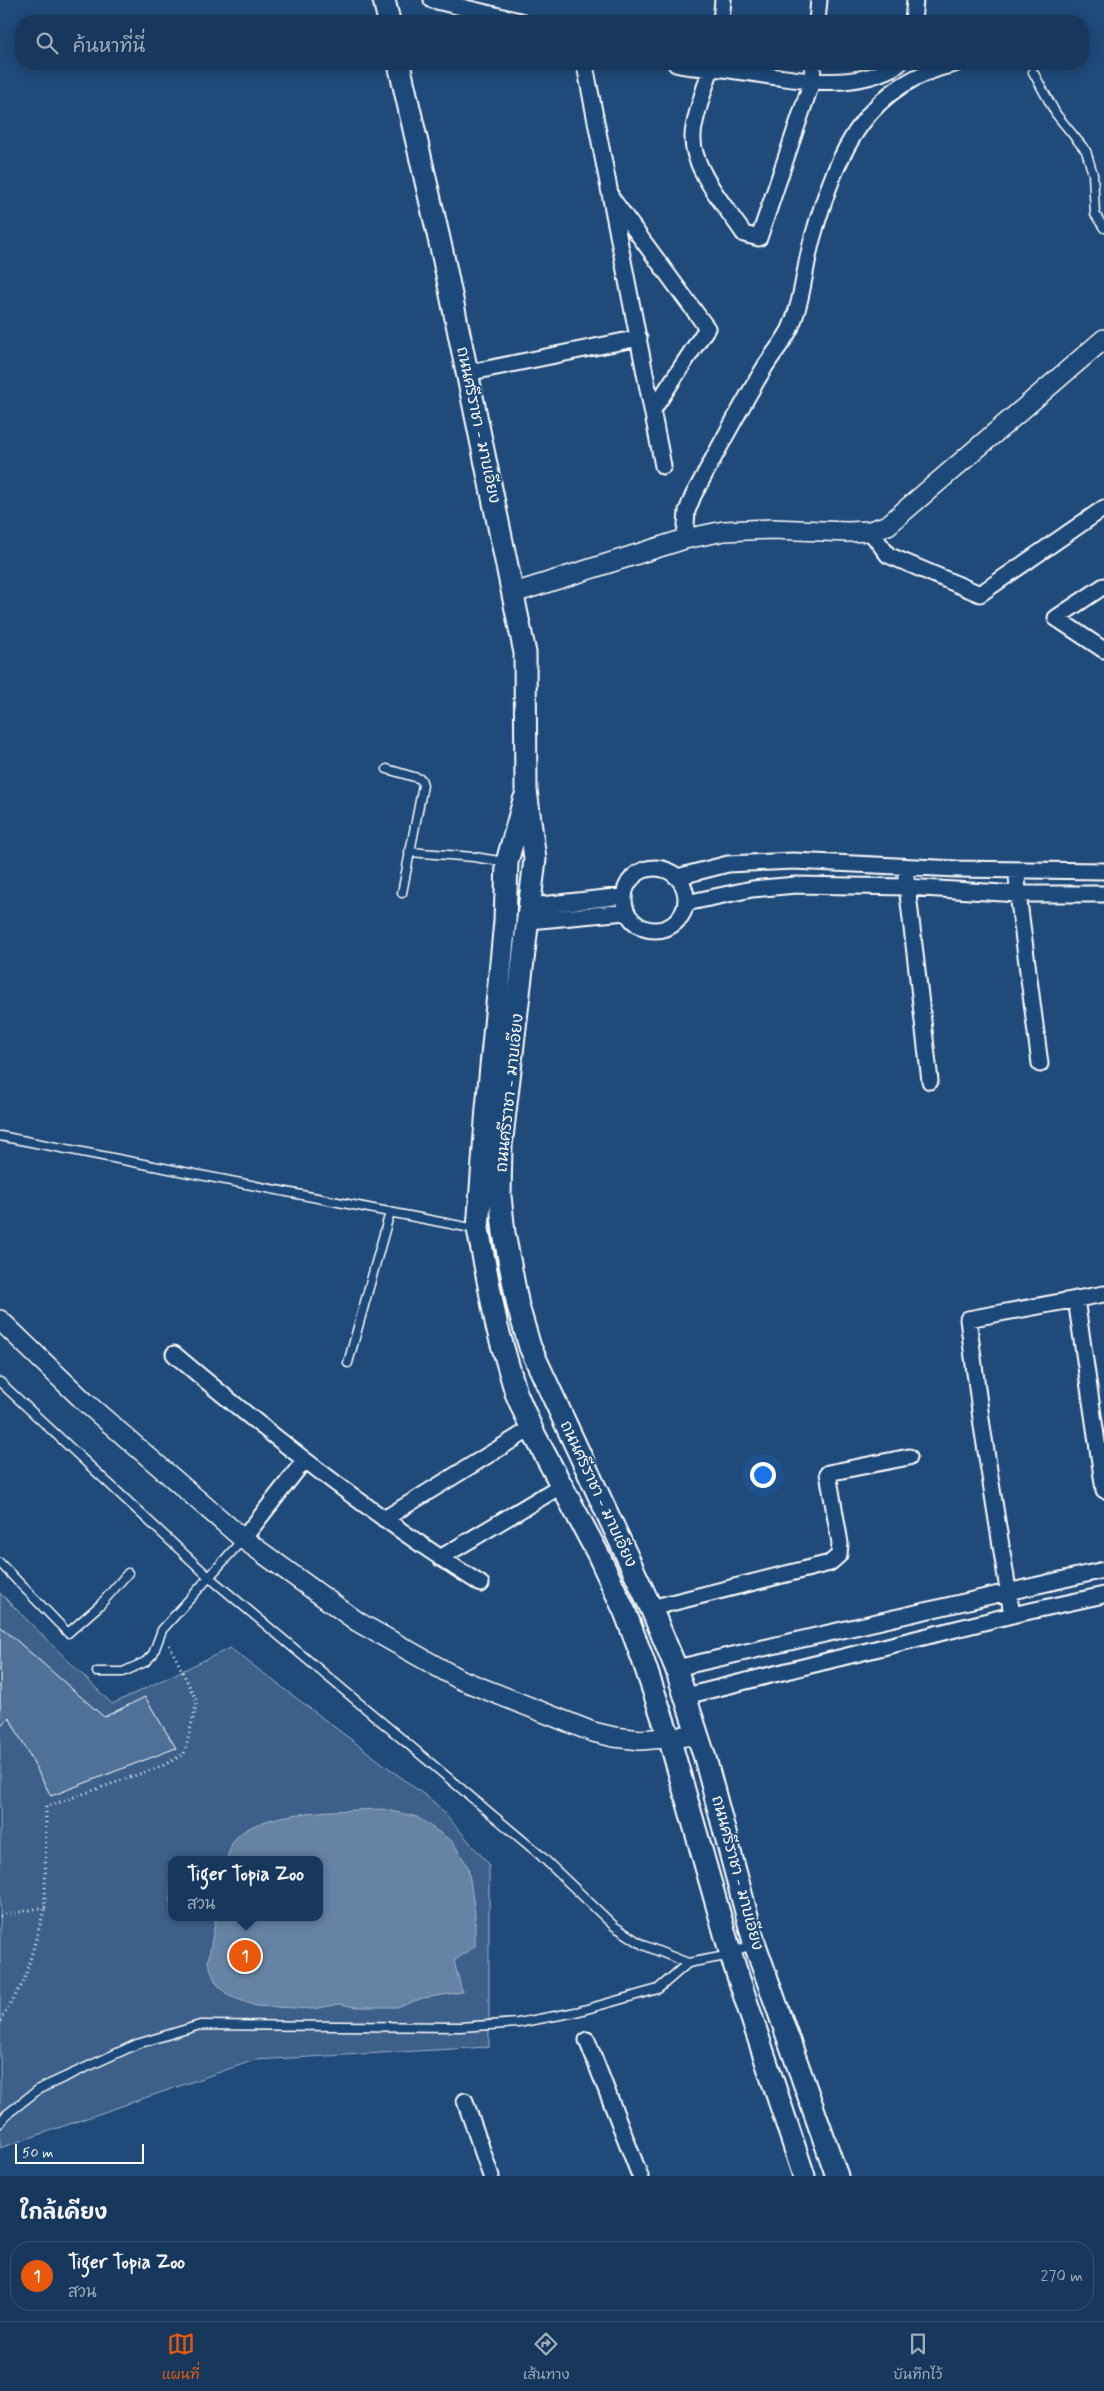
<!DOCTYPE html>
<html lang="th">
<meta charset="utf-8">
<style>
:root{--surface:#17385c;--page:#203f62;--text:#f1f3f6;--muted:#9eacbb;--line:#365272;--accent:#ea580c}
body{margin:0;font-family:Mynerve,"Playpen Sans Thai",sans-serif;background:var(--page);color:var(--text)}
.scale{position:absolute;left:15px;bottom:12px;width:129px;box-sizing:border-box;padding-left:5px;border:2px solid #fff;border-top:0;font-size:14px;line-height:18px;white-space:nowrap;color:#fff;-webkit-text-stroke:4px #1f4a7a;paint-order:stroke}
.you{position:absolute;left:762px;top:1474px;width:18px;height:18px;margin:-12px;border:4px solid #fff;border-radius:50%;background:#1a73e8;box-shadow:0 0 0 8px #1a73e833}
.badge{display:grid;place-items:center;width:32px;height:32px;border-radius:50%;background:var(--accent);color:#fff;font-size:16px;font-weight:700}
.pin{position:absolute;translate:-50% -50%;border:2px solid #fff;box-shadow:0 1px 5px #0006}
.popup{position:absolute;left:168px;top:1856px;width:155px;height:65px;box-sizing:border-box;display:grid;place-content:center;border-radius:10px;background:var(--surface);filter:drop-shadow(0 1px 4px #0005);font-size:16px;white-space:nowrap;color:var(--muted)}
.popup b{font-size:19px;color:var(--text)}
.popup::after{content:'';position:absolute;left:50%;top:100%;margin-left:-10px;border:10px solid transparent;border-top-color:var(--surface)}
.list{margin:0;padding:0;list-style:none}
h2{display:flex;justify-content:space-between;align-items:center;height:65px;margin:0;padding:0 20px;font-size:21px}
h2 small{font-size:16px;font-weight:400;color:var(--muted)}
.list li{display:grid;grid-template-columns:32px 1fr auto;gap:15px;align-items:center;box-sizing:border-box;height:70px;margin:0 10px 10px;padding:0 10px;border:1px solid var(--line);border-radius:20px}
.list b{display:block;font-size:19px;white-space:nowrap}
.list p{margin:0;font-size:16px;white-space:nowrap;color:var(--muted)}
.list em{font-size:16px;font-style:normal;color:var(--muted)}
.icon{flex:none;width:28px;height:28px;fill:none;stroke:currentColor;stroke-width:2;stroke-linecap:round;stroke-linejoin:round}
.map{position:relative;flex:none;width:1104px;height:2176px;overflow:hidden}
.search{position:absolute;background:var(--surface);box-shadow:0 2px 12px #0003;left:15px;right:15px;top:15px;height:55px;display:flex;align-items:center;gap:12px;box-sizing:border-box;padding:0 18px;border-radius:20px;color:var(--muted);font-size:19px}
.sheet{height:145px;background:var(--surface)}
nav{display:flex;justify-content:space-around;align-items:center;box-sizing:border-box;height:70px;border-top:1px solid var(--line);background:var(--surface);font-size:14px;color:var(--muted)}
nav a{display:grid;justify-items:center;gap:2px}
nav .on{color:var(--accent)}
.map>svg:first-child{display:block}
.green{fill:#3c618b;stroke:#9eb0c5;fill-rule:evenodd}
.water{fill:#6583a4;stroke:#a3b5c8}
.building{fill:#507197;stroke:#fff}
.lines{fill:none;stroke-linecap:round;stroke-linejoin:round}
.service-casing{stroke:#fff;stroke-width:11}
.minor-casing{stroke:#fff;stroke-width:19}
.tertiary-casing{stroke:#fff;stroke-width:22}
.secondary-casing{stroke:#fff;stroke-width:25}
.path{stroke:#fff;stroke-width:3;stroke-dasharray:1 4;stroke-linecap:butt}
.service{stroke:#1f4a7a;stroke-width:8}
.minor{stroke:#1f4a7a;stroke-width:15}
.tertiary{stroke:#1f4a7a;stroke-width:19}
.secondary{stroke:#1f4a7a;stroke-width:21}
.labels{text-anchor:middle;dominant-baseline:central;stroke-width:4;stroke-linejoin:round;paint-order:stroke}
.street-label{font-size:16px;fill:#fff;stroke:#1f4a7a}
</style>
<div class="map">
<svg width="1104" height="2176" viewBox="0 0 1104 2176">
<rect width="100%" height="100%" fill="#1f4a7a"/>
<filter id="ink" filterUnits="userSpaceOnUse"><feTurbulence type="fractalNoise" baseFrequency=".02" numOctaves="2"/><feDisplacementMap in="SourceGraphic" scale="10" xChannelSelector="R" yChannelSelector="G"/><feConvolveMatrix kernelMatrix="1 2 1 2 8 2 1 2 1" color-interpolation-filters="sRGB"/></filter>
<g filter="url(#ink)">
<path class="green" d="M0,1593l112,111 118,-56 205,155 54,61v183l-234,13 -255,88zM171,1860h148v57h-148z"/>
<path class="water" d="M382,1809l35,8 36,25 15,25 7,46v33l-21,15 8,31 -39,6 -26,9h-41l-17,-3 -25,5 -58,-3 -27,-10 -13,-13 -8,-21 8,-45h103v-57h-93c3,-7 5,-17 10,-22 26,-29 108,-27 146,-29z"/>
<path class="building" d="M0,1626l104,91 41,-20 31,51 -125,48 -42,-79 -9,9z"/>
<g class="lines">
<g class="service-casing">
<path id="service" d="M1033,72l23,42 30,37 7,23 2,40 9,14
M387,769l34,10 2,6 -21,108
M409,852l65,5 31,5
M0,1136l476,93
M348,1363l42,-151
M0,1382l209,195 330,277 75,72 29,19 45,18 43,-8 21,-12
M0,1563l68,70 32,-28 28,-32
M97,1672h26l22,-10 8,-8 9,-24 81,-91
M0,2123l6,-8 33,-26 98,-45 63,-19 260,2 58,-4 58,-11 82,-23 30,-26"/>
</g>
<g class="minor-casing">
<path id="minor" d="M432,0l88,21
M721,21l2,-21
M817,21l2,-21
M913,21l2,-21
M676,64c18,5 36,3 54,6 53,7 120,25 169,-6
M585,65l78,401
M711,68c-5,17 -18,52 -18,68 -2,32 34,72 51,98l15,4 53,-157 1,-17
M613,200l94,128 -54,82
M467,373l172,-35
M870,531l18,24 92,39 124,-86
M685,539l2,-28 6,-15c23,-42 45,-85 70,-126 8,-14 20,-27 27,-41 14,-31 14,-64 24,-96 23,-80 53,-150 141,-169
M1104,586l-48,32 48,32
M624 899a31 31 0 1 1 62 0a31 31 0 1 1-62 0Z
M1017,870l1,24 22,170
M677,877l51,-13 65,-3 164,8 147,2
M906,877l24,204
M686,903l66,-14 44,-4 111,2 111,7h86
M531,906l93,-10
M529,921l97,-9
M1076,1299l28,191
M174,1354c98,83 198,161 307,230
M384,1519l148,-91
M243,1539l61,-78
M440,1558l122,-73
M651,1608l179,-45 9,-8 1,-12 -12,-70 81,-16
M1012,1615l-30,-189 -14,-107 136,-25
M676,1668l428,-98
M686,1696l326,-81 92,-20
M587,2040l53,136
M465,2101l26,75"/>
</g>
<g class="tertiary-casing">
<path id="tertiary" d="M514,593l171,-54 39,-8 48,-2 76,3 22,-1 18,-6 216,-186
M0,1320l85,82 158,137 115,83 101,57 134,53 21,5 27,3 57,-5"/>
</g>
<g class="secondary-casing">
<path id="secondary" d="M384,0l5,21
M399,64l44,192 82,397 1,137 9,69 -34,287 -1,50 4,37 14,73 12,41 121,261 25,60 29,90 49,184 83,234
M524,800l-17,62 -2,59 -18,187 -9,121 19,98 19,66 17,39 65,122 27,58 17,45 27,80 62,218 73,221"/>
</g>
<path class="path" d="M0,1916l45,-9 1,-100 116,-41 22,-12 13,-52 -28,-58
M0,2021l24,-40 21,-74"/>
<use href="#service" class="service"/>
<use href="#minor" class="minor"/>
<use href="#tertiary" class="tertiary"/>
<use href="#secondary" class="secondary"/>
</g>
</g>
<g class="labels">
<g class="street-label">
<text transform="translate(478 425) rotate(78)">ถนนศรีราชา - มาบเอียง</text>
<text transform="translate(510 1093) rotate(-84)">ถนนศรีราชา - มาบเอียง</text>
<text transform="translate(598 1494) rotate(65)">ถนนศรีราชา - มาบเอียง</text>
<text transform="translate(737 1873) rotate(75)">ถนนศรีราชา - มาบเอียง</text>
</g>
</g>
</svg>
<div class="scale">50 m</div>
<div class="you"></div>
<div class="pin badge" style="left:245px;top:1956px">1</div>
<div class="popup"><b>Tiger Topia Zoo</b>สวน</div>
<div class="search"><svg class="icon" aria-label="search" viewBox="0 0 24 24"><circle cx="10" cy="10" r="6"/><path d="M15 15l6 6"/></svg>ค้นหาที่นี่</div>
</div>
<section class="sheet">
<h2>ใกล้เคียง<small></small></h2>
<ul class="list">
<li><span class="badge">1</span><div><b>Tiger Topia Zoo</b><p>สวน</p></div><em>270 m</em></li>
</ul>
</section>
<nav>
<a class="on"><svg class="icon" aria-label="map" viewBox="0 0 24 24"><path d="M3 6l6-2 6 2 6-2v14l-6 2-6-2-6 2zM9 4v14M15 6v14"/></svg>แผนที่</a>
<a><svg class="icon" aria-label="directions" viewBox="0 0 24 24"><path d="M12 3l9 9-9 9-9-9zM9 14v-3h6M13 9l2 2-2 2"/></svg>เส้นทาง</a>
<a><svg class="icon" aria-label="saved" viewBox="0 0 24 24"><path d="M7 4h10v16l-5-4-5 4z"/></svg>บันทึกไว้</a>
</nav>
